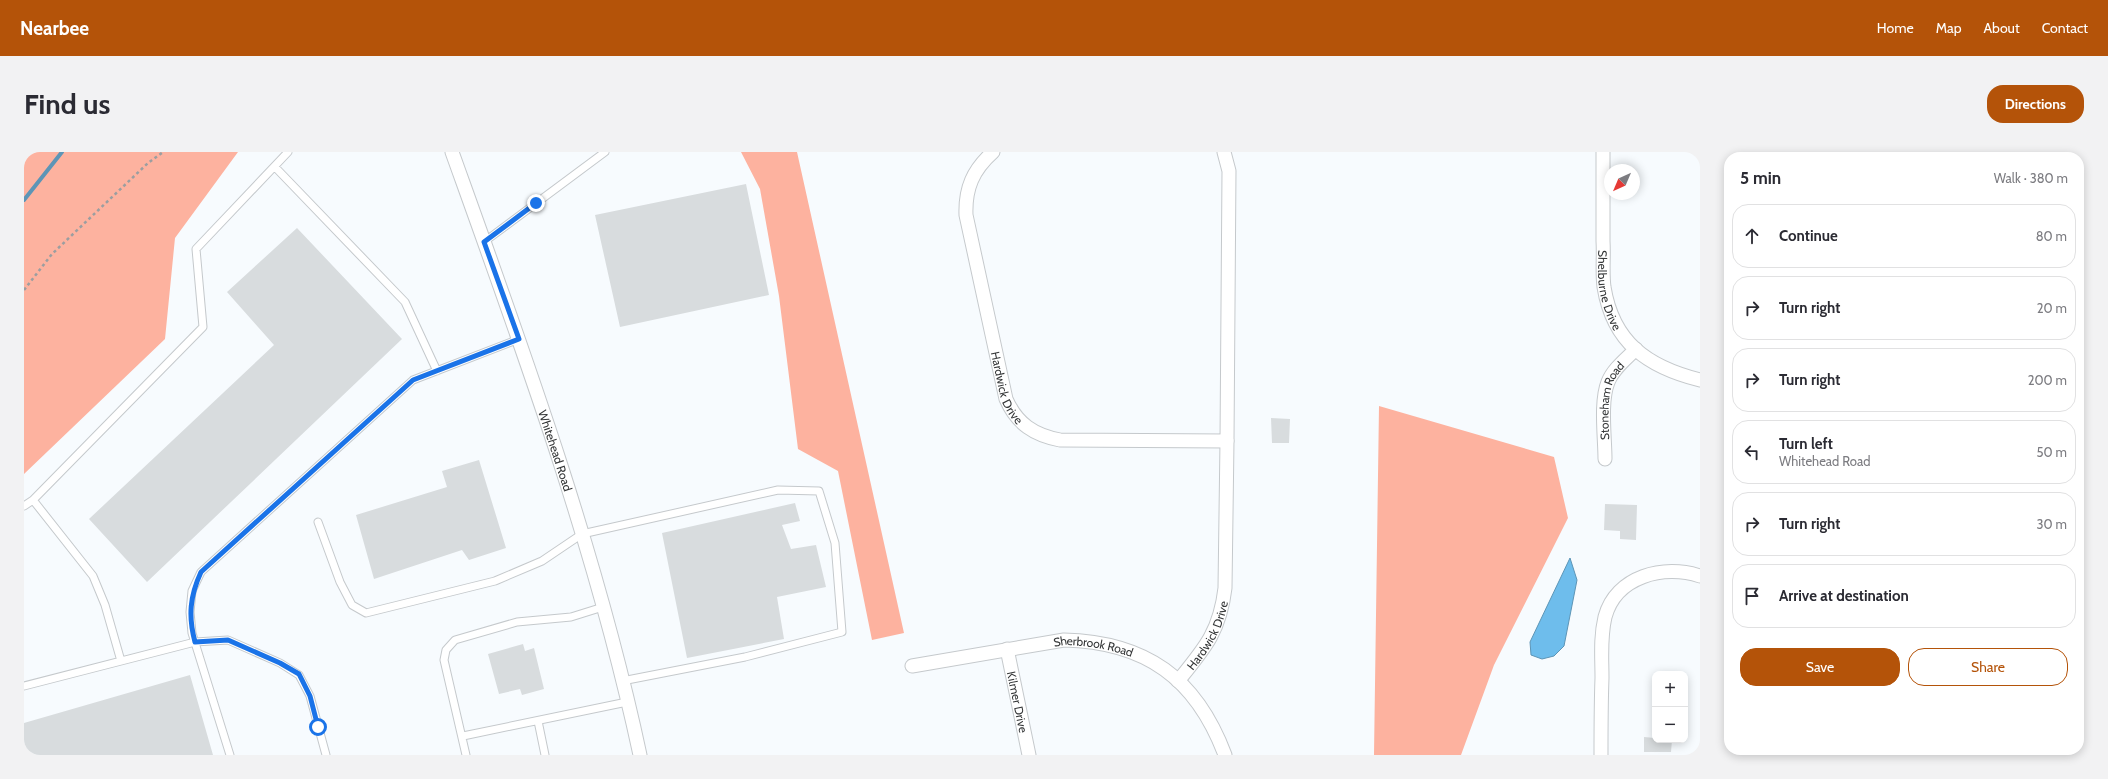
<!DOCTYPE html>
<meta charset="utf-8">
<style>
:root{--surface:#fff;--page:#f2f2f3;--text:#2b2b33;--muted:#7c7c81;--line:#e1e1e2;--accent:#b45309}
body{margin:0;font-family:Cabin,sans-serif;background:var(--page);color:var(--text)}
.controls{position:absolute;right:12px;bottom:12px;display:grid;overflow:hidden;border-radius:8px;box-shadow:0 2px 10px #0003}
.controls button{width:36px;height:36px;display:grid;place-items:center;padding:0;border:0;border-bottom:1px solid var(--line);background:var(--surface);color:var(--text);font:20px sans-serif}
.compass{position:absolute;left:1580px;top:12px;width:36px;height:36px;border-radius:50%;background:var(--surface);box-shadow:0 2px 10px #0003;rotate:224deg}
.stop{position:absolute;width:12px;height:12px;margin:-9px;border:3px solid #1a73e8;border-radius:50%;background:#fff}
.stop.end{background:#1a73e8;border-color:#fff;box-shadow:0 1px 4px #0008}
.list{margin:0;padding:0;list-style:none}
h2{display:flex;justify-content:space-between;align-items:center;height:52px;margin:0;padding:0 16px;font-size:17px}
h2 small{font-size:13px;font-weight:400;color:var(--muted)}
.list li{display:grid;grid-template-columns:26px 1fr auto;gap:12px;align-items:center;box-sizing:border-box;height:64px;margin:0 8px 8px;padding:0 8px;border:1px solid var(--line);border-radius:16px}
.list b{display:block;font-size:15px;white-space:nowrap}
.list p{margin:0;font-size:13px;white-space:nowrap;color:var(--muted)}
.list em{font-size:13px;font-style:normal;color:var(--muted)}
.actions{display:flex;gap:8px;padding:12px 16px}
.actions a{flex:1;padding:9px 0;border:1px solid var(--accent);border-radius:16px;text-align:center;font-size:14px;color:var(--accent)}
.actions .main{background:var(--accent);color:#fff}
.icon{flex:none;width:22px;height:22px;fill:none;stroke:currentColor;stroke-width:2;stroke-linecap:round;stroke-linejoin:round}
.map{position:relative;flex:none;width:1676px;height:603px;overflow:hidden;border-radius:16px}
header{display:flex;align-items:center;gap:24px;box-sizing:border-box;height:56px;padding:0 20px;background:var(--accent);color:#fff}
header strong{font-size:19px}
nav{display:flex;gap:22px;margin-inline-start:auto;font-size:14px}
.intro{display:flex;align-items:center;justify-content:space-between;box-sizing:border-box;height:96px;padding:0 24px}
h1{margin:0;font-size:28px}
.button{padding:10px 18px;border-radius:16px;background:var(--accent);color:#fff;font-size:14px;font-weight:700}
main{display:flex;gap:24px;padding:0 24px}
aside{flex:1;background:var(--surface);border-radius:16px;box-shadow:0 2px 10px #0003}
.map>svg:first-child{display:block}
.green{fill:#fdb29f}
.water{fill:#6ebdec;stroke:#5d95b6}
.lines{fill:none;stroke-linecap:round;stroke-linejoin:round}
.stream{stroke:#5d95b6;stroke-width:4}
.building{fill:#d8dcde}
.service-casing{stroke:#c5c9cc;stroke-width:9}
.minor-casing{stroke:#c5c9cc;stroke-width:15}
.path{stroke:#9b9ea0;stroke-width:2.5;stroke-dasharray:3 3;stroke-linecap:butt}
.service{stroke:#fff;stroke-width:7}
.minor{stroke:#fff;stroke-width:13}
.route{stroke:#1a73e8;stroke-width:5}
.labels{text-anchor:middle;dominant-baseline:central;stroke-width:4;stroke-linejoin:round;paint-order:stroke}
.street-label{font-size:12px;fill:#353738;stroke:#fff}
</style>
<header>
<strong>Nearbee</strong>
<nav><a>Home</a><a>Map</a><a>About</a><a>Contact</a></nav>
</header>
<div class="intro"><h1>Find us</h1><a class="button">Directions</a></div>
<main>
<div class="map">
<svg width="1676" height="603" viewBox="0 0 1676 603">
<rect width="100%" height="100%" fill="#f7fbfe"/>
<path class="green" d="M0,0h214l-63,86 -10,101 -141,135z
M717,0h56l107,481 -32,7 -34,-169 -40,-22 -19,-153 -19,-107z
M1355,254l175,51 14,61 -74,147 -33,90h-87z"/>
<path class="water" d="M1546,406l7,22 -13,66 -10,10 -12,3 -11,-4 -1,-13z"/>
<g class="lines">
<path class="stream" d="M0,48l38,-48"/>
</g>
<path class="building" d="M722,32l23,111 -149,32 -25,-112z
M273,76l105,111 -255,243 -58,-63 185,-174 -47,-53z
M1247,266l19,1 -1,24h-17z
M455,308l27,88 -37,12 -7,-10 -88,29 -18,-64 91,-28 -5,-16z
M771,351l5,18 -18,4 9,24 25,-4 10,42 -49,10 7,42 -97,19 -25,-125z
M1581,352l32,1 -1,35 -16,-1v-8l-16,-1z
M499,492l2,7 9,-3 10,41 -22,6 -2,-6 -21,5 -11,-40z
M166,523l23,80h-189v-32z
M1620,585l11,1v2h17l-1,12h-27z"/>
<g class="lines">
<g class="service-casing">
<path id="service" d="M251,15l130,135 32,69
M460,90l121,-90
M9,348l170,-173 -7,-78 92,-97
M0,354l9,-6 60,76 12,29 16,56
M294,370l22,60 12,23 14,8 129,-32 47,-20 40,-27 196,-44 41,1 16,52 7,89 -97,25 -123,24
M0,534l171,-44 33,-2 52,23 19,12 11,21 16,59
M514,569l7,34
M439,584l164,-34
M206,603l-38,-122 -2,-21 2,-21 9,-19 212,-192 106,-41
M442,603l-22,-95 2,-10 9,-10 62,-18 54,-5 32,-10"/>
</g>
<g class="minor-casing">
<g id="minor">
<path id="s1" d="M428,0c71,198 144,397 188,603"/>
<path id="s2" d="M969,0c-20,18 -28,36 -27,63l40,184c11,25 28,36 54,41l167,1 2,-270 -5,-19"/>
<path id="s3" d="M1579,0c0,30 0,59 0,89 1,15 -1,31 1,46 9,56 44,80 96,93"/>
<path id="s4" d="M1581,307c0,-21 -5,-57 3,-77 5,-13 18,-23 28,-33"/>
<path id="s5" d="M983,497l22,106"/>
<path id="s6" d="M888,514l152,-26c82,2 132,38 161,115"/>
<path id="s7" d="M1154,529c27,-33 42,-50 47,-93l2,-147"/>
<path d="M1577,603c0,-26 0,-51 1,-77 0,-20 -2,-40 3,-61 11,-41 59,-53 95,-41"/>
</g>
</g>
<path class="path" d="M0,138l28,-36 96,-91 15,-11"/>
<use href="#service" class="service"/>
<use href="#minor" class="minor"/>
</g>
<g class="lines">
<path class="route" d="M294,575l-8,-31 -11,-22 -19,-11 -52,-23 -33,2c-7,-26 -5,-46 6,-70l212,-192 106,-41 -35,-97 52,-39"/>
</g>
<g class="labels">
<g class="street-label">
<text stroke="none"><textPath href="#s3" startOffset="139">Shelburne Drive</textPath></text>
<text stroke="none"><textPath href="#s2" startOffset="249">Hardwick Drive</textPath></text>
<text stroke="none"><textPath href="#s4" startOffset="60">Stoneham Road</textPath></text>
<text stroke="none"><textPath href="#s1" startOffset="316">Whitehead Road</textPath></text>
<text stroke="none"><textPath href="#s7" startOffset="55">Hardwick Drive</textPath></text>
<text stroke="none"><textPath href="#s6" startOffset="184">Sherbrook Road</textPath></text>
<text stroke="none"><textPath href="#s5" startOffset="54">Kilmer Drive</textPath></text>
</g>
</g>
</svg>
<div class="controls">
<button>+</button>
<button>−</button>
</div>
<svg class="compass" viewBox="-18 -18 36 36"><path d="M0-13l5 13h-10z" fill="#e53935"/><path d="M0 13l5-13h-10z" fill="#7c7c81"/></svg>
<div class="stop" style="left:294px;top:575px"></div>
<div class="stop end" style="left:512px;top:51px"></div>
</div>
<aside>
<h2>5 min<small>Walk · 380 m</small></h2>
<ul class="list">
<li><svg class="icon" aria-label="ahead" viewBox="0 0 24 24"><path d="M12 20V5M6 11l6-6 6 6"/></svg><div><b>Continue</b></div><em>80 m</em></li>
<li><svg class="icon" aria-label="right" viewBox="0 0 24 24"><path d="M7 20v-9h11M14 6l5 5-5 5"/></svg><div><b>Turn right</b></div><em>20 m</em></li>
<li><svg class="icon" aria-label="right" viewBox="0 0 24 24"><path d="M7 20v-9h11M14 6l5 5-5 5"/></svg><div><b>Turn right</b></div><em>200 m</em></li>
<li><svg class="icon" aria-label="left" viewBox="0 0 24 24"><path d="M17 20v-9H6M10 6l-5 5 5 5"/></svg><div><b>Turn left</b><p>Whitehead Road</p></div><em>50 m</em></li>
<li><svg class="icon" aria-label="right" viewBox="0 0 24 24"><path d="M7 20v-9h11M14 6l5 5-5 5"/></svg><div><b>Turn right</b></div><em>30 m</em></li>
<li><svg class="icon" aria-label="arrive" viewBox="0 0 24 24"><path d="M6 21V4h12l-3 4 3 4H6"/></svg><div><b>Arrive at destination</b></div></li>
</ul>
<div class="actions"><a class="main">Save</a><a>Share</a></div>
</aside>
</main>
